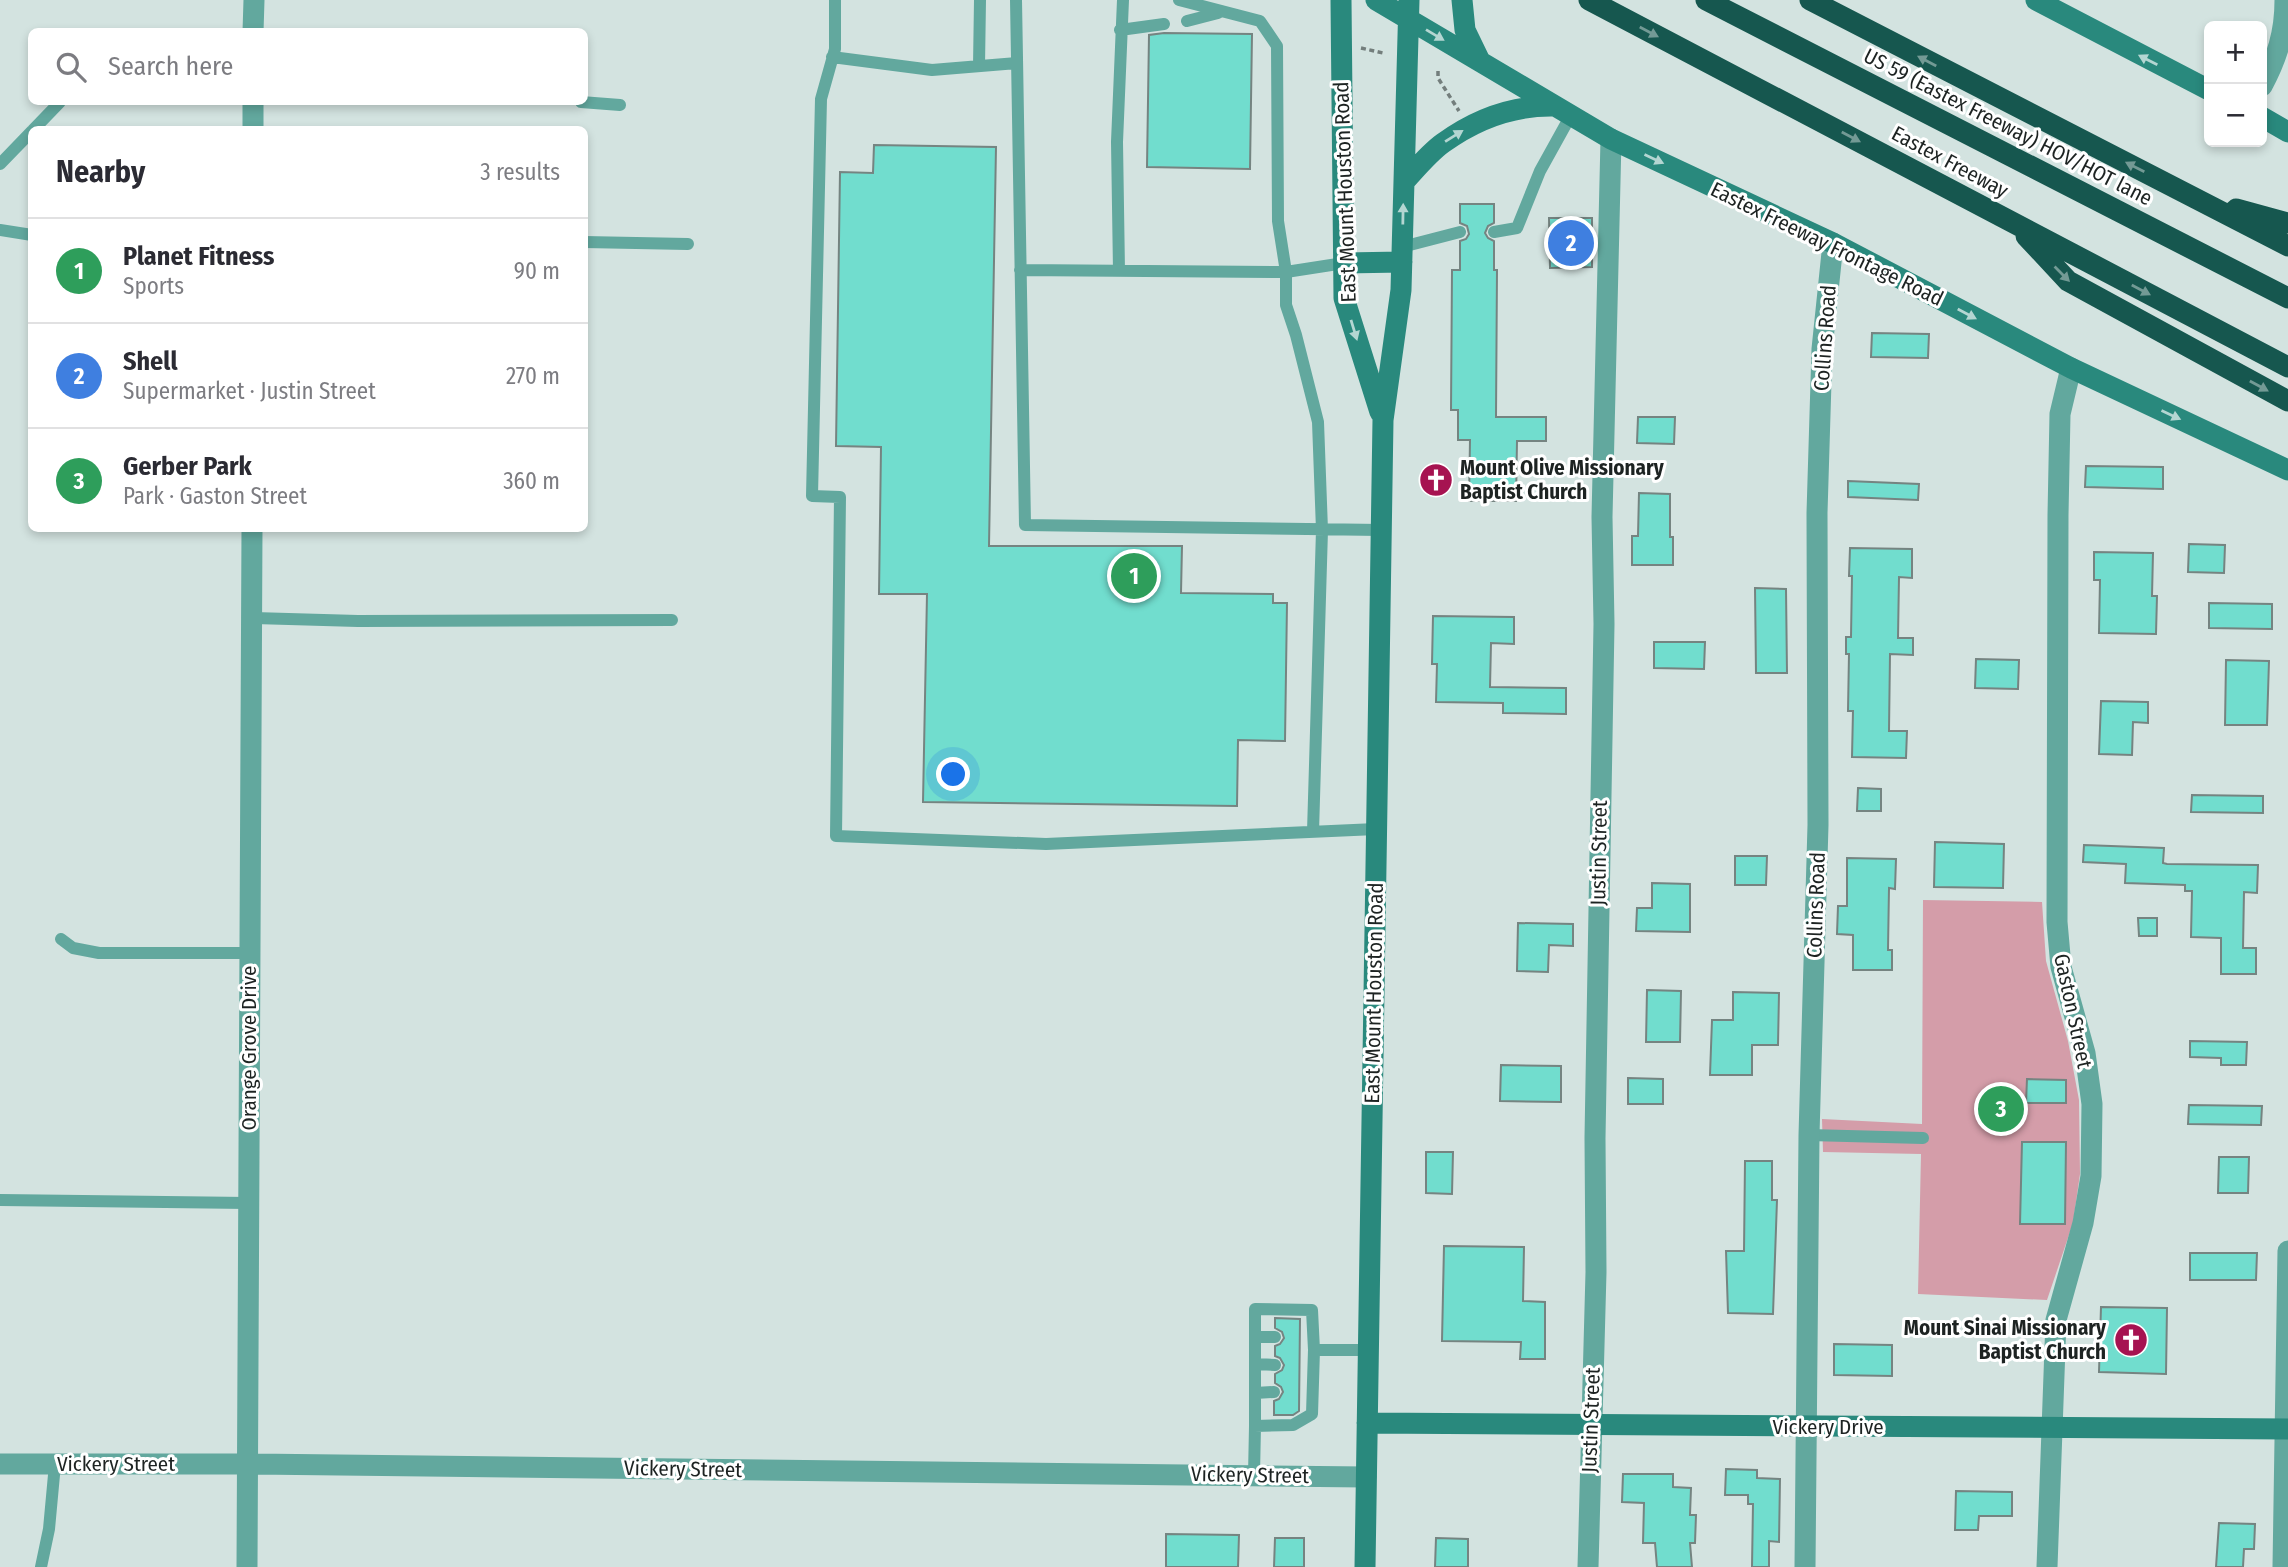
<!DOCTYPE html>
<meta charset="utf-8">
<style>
:root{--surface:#fff;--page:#f2f2f3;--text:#2b2b33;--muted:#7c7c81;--line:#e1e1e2;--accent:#a61351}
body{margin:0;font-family:"Fira Sans Condensed",sans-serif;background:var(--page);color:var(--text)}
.controls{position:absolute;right:21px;top:21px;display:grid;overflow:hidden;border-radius:10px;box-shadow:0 4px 10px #0003}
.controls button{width:63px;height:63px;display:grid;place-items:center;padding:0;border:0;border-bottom:2px solid var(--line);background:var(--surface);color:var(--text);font:35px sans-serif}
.you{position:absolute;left:954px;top:775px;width:24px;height:24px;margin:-18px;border:5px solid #fff;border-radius:50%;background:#1a73e8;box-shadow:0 0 0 10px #1a73e833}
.badge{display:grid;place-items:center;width:46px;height:46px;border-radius:50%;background:var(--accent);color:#fff;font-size:23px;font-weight:700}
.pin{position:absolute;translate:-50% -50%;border:4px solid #fff;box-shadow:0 2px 7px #0006}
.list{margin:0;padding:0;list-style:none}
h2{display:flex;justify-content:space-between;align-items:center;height:91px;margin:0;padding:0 28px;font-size:30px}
h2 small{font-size:23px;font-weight:400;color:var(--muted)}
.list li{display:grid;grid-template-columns:46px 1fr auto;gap:21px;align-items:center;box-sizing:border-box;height:105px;padding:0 28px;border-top:2px solid var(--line)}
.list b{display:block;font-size:26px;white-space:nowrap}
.list p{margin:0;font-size:23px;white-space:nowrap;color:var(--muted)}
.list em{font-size:23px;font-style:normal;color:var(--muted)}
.icon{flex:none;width:38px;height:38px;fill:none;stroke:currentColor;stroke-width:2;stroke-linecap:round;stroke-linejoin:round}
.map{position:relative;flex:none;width:2288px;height:1567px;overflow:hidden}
.search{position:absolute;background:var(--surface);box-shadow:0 4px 10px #0003;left:28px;top:28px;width:560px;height:77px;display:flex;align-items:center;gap:18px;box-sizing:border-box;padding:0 24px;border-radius:10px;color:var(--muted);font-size:26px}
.panel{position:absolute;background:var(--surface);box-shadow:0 4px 10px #0003;left:28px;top:126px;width:560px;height:406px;border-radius:10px}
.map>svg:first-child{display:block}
.green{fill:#d49da9}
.building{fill:#71ddce;stroke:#758481;stroke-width:2}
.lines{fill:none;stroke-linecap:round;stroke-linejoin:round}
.path{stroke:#737e7c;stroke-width:3.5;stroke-dasharray:5 3.5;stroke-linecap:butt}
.lane{stroke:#62a89e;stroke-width:12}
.street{stroke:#62a89e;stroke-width:21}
.secondary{stroke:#29897d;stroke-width:21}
.highway{stroke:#16574f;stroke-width:21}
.oneway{fill:#739a95}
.oneway2{fill:#b4d6d2}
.labels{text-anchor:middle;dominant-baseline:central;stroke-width:6;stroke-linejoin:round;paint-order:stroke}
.street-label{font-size:21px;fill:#1d2322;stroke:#fff}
.poi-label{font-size:21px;font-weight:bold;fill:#1d2322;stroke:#fff;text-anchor:start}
</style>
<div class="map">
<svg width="2288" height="1567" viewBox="0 0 2288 1567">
<rect width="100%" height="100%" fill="#d3e3e0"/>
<path class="green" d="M1923,900l119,2 4,59 22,80 11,59 1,74 -7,49 -26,77 -129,-6 3,-140 -98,-2 -1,-33 100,5z"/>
<path class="building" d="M1164,33l88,1 -2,135 -103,-2 2,-132z
M874,145l122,2 -7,399h193l-1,47 92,1v9h14l-2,138 -47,-1 -1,66 -314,-4 4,-208h-48l2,-147 -45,-1 4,-274 33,1z
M1460,204h34v19l-6,3 -3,7 3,5 6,3v29h3l-1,147h50v24h-29l-1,60h-47l1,-61h-12v-30h-7l1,-140h8v-29l6,-2 3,-5 -2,-8 -7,-3z
M1549,218h43v49l-42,1z
M1872,333l57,1 -1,24 -57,-1z
M1638,417h37l-1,27 -37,-1z
M2086,466l77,1v22l-78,-2z
M1848,481l71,3 -1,16 -70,-3z
M1639,493l31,1v43h3v28h-41v-29h6z
M2189,544l36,1 -1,28 -36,-1z
M1850,548l62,1v29l-13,-1 -1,61h15v17l-23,-1 -1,77h18l-1,27 -54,-1 1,-46h-5l1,-57h-3v-17h5l1,-61h-3z
M2094,552l59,1 -1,43h5l-1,38 -57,-1 1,-53h-6z
M1755,588l31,1 1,84h-31z
M2209,603l63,1v25l-63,-1z
M1433,616l81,1v27l-23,-1 -1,44 76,1v26l-63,-1v-10l-67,-1 1,-38h-5z
M1654,642h51l-1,27 -50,-1z
M1976,659l43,1 -1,29 -43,-1z
M2226,660l43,1 -2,64h-42z
M2101,701l47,1v21l-15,-1 -1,33 -33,-1z
M1858,788l23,1v22h-24z
M2192,795l71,1v17l-72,-1z
M1935,842l69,2 -1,44 -69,-1z
M2084,845l80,3 -1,15 4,1 91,1 -1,28 -13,-1 -1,56h13v26h-35v-36l-30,-1 1,-46h-7v-6l-60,-2 1,-19 -43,-2z
M1735,856h32l-1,29h-31z
M1847,858l49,1 -1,30 -6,-1 -1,62h4v20h-39v-35l-16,-1 1,-28h9z
M1652,883l38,1v48l-54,-1 1,-23h15z
M2138,918h19v18h-18z
M1518,923l55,1v22l-24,-1 -1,27 -31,-1z
M1647,990l34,1 -1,51h-34z
M1733,992l46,1 -1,52h-26v30h-42l2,-55h21z
M2190,1041l57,1 -1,23h-25v-7l-31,-1z
M1501,1065l60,1v36l-61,-1z
M1628,1078l35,1v25h-35z
M2027,1079l39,1v23h-40z
M2189,1105l73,1 -1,19 -73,-1z
M2022,1142h44l-1,82h-45z
M1426,1152h27l-1,42 -26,-1z
M2219,1157h30l-1,36h-30z
M1745,1161h27v39h5l-4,114 -45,-1 -2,-62h18z
M1444,1246l80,1 -1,54 22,1v57h-25l1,-17 -79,-1z
M2190,1253h67l-1,27h-66z
M2101,1307l66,1 -1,66 -67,-2z
M1275,1318l25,1 -1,92 -6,4h-19v-14l5,-2 4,-7 -2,-5 -6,-4v-9l7,-4 2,-5 -4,-7 -5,-2v-10l5,-2 4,-6 -2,-6 -7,-4z
M1834,1344l58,1v31l-58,-1z
M1726,1469l31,1v8l23,1 -1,63 -10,-1v26h-17l1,-63h-5v-9h-23z
M1623,1474h50v13l18,1 -1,27h6l-1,28h-5l2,24h-35l-2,-24h-12l1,-40 -22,-1z
M1956,1491l56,1v24h-33l-1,14h-23z
M2219,1523l36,1 -1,25h-10l-1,18h-27z
M1166,1534l73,1 -1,32h-72z
M1275,1538h29v29h-30z
M1436,1538l32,1v28h-33z"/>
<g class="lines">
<path class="path" d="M1361,48l22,5
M1438,71v7l21,33"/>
<path class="lane" d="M835,0v49l-14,50 -9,397 28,1 -4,339 210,8 330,-15
M1016,0l9,525 356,5
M1179,0l81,21 17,25 1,175 8,51v33l10,30 22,87 4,108 -9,302
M1187,21l31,-8
M1120,30l44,-6
M832,57l100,13 85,-7
M979,66l1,-66
M581,102l39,3
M33,130l27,-28
M0,164l32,-33
M0,230l32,5
M1494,232l23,-4 23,-57 31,-56
M584,242l104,2
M1402,247l58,-15
M1020,270l266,2 58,-9
M1119,271l-2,-129 6,-142
M252,618l106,3 314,-1
M61,939l12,9 26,5h151
M1809,1135l114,3
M0,1200l248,3
M1255,1337h20
M1314,1350l-2,-40 -57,-1v117l38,-1 19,-11 2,-64h54
M1255,1364l20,1
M1255,1393l19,-1
M1254,1475l1,-49
M41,1567l8,-38 6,-65"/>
<path class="street" d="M253,32l1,-32
M2262,86c15,-28 23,-53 23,-86
M253,102v28
M0,1464h247l1119,13
M247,1567l5,-1039
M1588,1567l8,-295 -1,-134 9,-514 -2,-107 9,-378
M1805,1567l4,-432 9,-310 -1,-312 5,-164 11,-106
M2047,1567l9,-247 27,-97 8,-47 1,-72 -7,-51 -24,-86 -4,-45 1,-407 2,-101 11,-46
M2283,1567l5,-316"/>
<path class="secondary" d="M1341,0l3,298 36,114
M1376,0l235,139 222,104 238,125 217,102
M1462,0l3,30 15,31
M2036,0l173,90
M2262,117l26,15
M1404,182c12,-13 25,-29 39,-39 33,-24 71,-38 112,-37
M1344,263l58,-1
M1367,1423l921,6
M1365,1567l18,-1147 18,-130 8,-290"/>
<path class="highway" d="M1589,0l699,367
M1706,0l582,298
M1810,0l478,246
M2236,209l52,14
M2026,236l42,45 220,120"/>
</g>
<defs><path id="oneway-solid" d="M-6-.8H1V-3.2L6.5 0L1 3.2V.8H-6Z" transform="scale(1.75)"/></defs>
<g class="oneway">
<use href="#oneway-solid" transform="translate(1649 32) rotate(28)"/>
<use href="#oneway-solid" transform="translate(1927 61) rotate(-152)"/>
<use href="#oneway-solid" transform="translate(1851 137) rotate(28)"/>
<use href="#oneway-solid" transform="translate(2135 167) rotate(-153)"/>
<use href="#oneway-solid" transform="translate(2062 274) rotate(45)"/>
<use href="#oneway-solid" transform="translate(2141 290) rotate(28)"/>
<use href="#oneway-solid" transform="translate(2259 386) rotate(29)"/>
</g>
<g class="oneway2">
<use href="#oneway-solid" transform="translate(1435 35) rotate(31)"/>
<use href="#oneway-solid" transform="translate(2148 60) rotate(-153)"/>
<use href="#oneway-solid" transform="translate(1454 136) rotate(-32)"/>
<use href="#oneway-solid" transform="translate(1654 159) rotate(25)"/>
<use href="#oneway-solid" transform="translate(1403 214) rotate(-89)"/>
<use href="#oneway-solid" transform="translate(1967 314) rotate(28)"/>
<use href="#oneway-solid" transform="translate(1354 330) rotate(73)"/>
<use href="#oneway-solid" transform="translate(2171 415) rotate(25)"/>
</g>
<defs>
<g id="church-disc" transform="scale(1.75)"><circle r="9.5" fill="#a61351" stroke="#fff"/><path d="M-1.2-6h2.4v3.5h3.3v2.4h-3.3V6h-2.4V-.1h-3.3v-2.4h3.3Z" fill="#fff"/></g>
</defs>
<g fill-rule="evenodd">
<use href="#church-disc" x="1436" y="480"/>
<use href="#church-disc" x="2131" y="1340"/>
</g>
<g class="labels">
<g class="street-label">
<text transform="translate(2008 127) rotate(27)">US 59 (Eastex Freeway) HOV/HOT lane</text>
<text transform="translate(1950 162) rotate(28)">Eastex Freeway</text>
<text transform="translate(1345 192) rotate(-92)">East Mount Houston Road</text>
<text transform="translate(1827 244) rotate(26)">Eastex Freeway Frontage Road</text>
<text transform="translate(1825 338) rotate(-86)">Collins Road</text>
<text transform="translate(1599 853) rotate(-89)">Justin Street</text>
<text transform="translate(1816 905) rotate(-88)">Collins Road</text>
<text transform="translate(1374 993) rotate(-89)">East Mount Houston Road</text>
<text transform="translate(2073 1011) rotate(78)">Gaston Street</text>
<text transform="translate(249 1048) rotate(-90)">Orange Grove Drive</text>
<text transform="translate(1591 1420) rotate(-88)">Justin Street</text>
<text x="1828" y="1427">Vickery Drive</text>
<text x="116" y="1464">Vickery Street</text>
<text transform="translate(683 1469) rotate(1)">Vickery Street</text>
<text transform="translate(1250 1475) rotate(1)">Vickery Street</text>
</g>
<g class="poi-label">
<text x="1460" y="468">Mount Olive Missionary<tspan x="1460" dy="24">Baptist Church</tspan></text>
<text x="2106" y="1328" text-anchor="end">Mount Sinai Missionary<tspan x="2106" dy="24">Baptist Church</tspan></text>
</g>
</g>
</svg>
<div class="controls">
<button>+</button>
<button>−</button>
</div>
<div class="you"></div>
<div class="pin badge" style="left:1134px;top:576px;background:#2e9e5b">1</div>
<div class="pin badge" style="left:1571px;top:243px;background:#3f7fe0">2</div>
<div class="pin badge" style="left:2001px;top:1109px;background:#2e9e5b">3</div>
<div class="search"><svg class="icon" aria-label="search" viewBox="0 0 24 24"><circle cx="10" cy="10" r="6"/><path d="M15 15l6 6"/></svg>Search here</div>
<section class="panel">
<h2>Nearby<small>3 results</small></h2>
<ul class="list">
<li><span class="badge" style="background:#2e9e5b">1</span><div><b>Planet Fitness</b><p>Sports</p></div><em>90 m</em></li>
<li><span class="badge" style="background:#3f7fe0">2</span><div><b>Shell</b><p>Supermarket · Justin Street</p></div><em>270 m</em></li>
<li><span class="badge" style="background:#2e9e5b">3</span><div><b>Gerber Park</b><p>Park · Gaston Street</p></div><em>360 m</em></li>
</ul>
</section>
</div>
